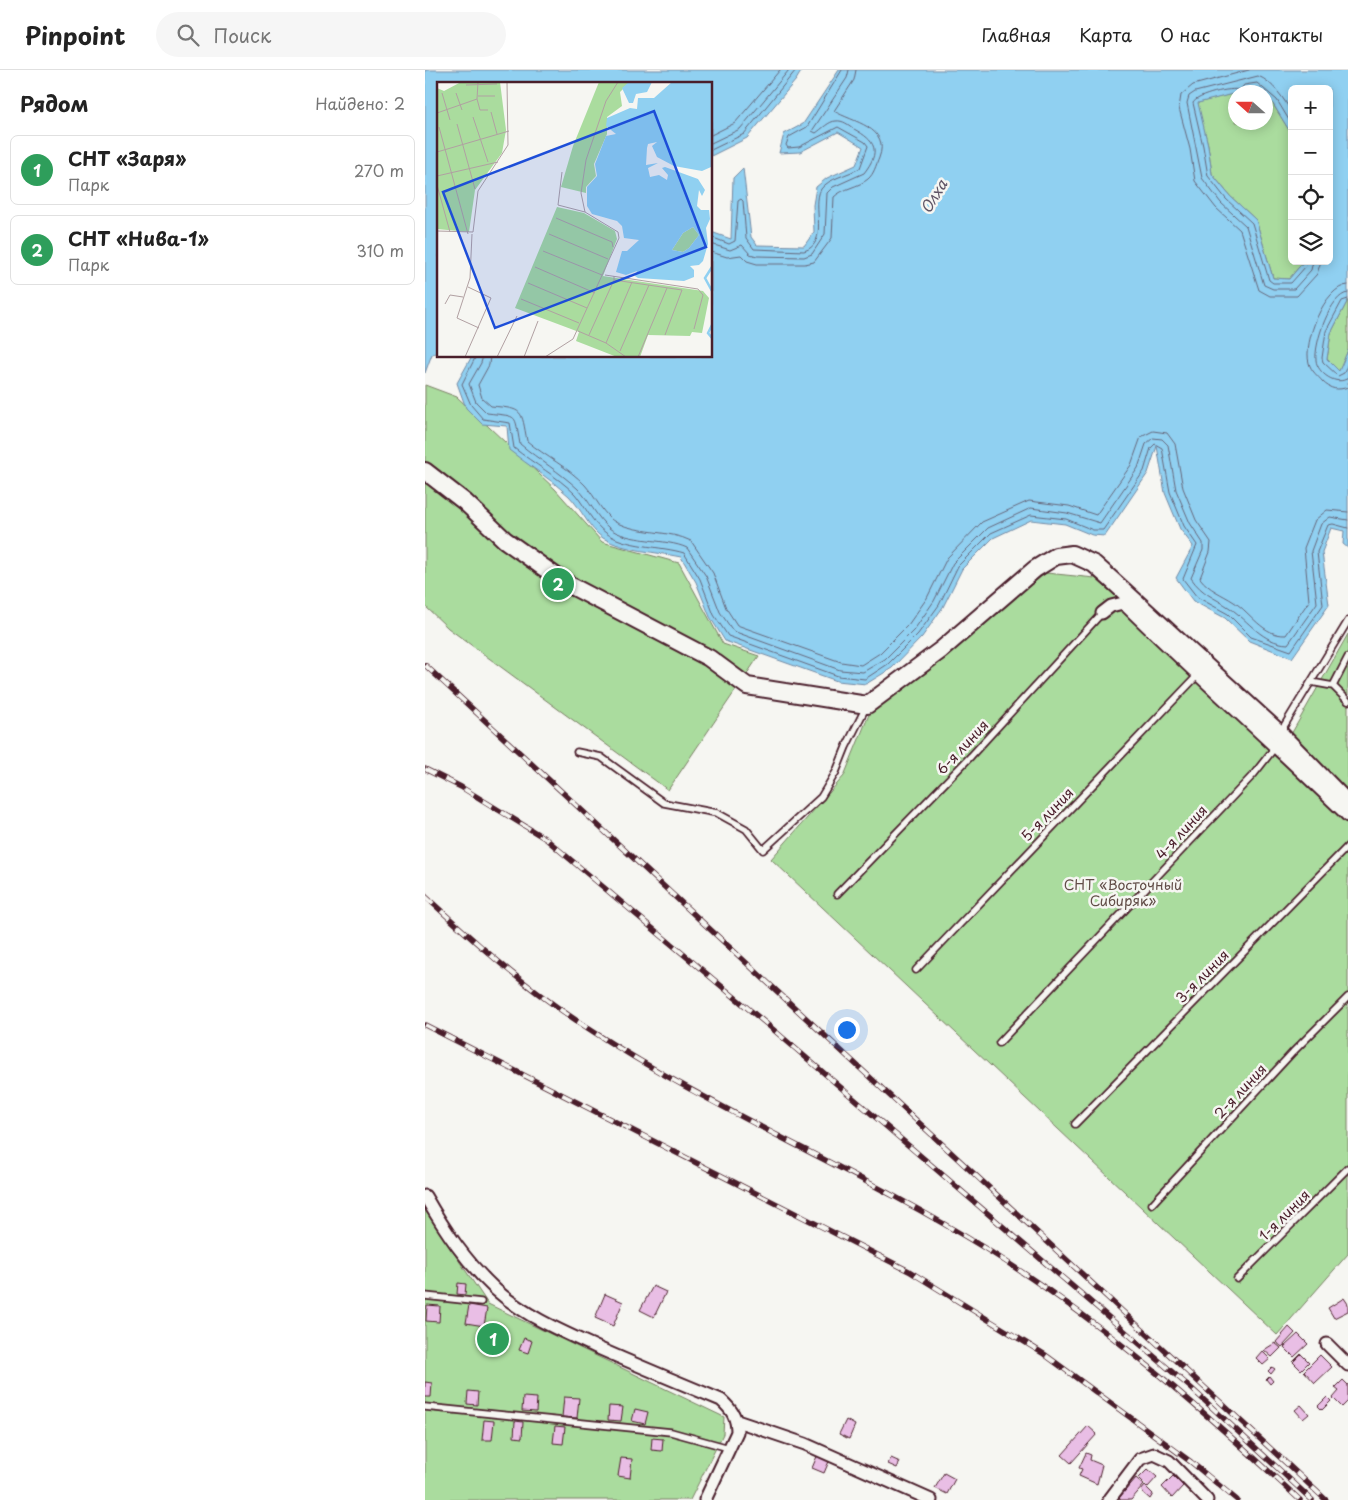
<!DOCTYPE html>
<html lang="ru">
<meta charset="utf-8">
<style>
:root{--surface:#fff;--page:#f6f6f6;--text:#222;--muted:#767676;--line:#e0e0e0;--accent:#b45309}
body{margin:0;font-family:"Playpen Sans",sans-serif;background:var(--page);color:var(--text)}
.controls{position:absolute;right:15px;top:15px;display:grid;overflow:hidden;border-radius:8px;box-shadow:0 2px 12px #0003}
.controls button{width:45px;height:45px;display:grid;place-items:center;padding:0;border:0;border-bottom:1px solid var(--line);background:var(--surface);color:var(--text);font:25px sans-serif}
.compass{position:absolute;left:803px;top:15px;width:45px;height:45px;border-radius:50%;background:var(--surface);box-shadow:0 2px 12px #0003;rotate:291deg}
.you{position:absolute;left:421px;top:959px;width:18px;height:18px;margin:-12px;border:4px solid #fff;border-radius:50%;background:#1a73e8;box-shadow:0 0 0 8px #1a73e833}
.badge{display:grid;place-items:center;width:32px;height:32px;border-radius:50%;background:var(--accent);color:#fff;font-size:16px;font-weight:700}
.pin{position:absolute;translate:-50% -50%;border:2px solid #fff;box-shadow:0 1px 5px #0006}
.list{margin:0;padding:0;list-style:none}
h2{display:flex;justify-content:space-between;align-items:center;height:65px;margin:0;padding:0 20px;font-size:21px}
h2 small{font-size:16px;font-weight:400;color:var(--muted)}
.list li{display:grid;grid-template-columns:32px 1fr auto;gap:15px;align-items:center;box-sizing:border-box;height:70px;margin:0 10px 10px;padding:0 10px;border:1px solid var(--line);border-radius:8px}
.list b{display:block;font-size:19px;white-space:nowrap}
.list p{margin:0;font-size:16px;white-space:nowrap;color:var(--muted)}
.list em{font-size:16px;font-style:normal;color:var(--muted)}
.icon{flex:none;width:28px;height:28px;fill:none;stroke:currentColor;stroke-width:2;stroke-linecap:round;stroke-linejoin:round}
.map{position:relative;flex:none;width:923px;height:1430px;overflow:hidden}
header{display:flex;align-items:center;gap:30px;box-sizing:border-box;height:70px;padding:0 25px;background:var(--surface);border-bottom:1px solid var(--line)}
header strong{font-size:24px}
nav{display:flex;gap:28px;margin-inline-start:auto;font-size:18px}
.search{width:350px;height:45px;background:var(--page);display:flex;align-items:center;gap:12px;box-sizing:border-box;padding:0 18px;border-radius:28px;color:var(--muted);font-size:19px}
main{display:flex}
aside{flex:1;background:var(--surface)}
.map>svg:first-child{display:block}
.green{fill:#aadc9e;stroke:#7a7e64}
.water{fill:#90d0f1;stroke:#7489a2;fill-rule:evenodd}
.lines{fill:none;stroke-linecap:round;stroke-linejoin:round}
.shore{stroke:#66667a;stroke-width:1}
.building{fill:#e9bee5;stroke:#4a1f2b}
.lane-casing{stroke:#4a1f2b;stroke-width:9}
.street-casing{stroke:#4a1f2b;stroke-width:15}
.secondary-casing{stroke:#4a1f2b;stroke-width:20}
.lane{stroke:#f6f6f2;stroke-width:5.5}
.street{stroke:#f6f6f2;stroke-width:11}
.secondary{stroke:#f6f6f2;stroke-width:16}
.rail-casing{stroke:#4a1f2b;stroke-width:5.5}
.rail{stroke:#f6f6f2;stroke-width:4;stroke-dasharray:11;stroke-linecap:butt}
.labels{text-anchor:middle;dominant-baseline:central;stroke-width:5;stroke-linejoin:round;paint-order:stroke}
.street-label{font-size:14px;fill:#4a1f2b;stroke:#f6f6f2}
.park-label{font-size:14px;fill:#624e48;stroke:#f6f6f2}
.water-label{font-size:15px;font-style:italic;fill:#5f5466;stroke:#f6f6f2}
.inset-river{fill:none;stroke:#90d0f1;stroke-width:2.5}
.inset-road{fill:none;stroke:#b1a0a2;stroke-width:1}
.view{fill:#1d4ed8;fill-opacity:0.15;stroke:#1d4ed8;stroke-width:2.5}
.inset-edge{fill:none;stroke:#4a1f2b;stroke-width:2.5}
</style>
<header>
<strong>Pinpoint</strong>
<div class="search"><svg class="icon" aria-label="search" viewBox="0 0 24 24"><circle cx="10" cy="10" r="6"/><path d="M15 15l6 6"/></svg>Поиск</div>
<nav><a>Главная</a><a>Карта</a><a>О нас</a><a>Контакты</a></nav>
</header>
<main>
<aside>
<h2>Рядом<small>Найдено: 2</small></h2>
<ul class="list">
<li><span class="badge" style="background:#2e9e5b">1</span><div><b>СНТ «Заря»</b><p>Парк</p></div><em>270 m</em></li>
<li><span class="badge" style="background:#2e9e5b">2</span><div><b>СНТ «Нива-1»</b><p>Парк</p></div><em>310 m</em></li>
</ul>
</aside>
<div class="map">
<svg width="923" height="1430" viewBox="0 0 923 1430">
<rect width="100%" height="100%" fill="#f6f6f2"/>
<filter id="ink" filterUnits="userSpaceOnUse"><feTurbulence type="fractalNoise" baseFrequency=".02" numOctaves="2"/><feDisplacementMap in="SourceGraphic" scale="10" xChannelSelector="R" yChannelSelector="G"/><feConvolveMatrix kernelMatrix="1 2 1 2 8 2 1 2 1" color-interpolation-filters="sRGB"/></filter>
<g filter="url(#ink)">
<path class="green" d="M810,23l1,29h30v-26l7,8 19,31v126h12l-15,18 -16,-1 -17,-58 -26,-24 -18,-22 -4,-29 -11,-42z
M923,230v50l-9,22 -12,-13 4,-26z
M0,315l32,12 98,92 47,53 77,21 44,81 36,12 -91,134 -220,-162 -23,-22z
M621,503l49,5 190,167 63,-111v620l-71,81 -506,-476 73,-83 26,-64z
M0,1140l63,94 236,113 -1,17 -33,66h-265z"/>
<path class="water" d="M0,0h377l-6,10 -49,58 -36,18v-72h-272v268l-7,2 -7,19z
M414,0h509v230l-17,33 -4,26 12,12 9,-21v198l-5,-4 1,-13 -13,-3 -9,24 7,53 -37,53 -43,-17 -24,-23 -32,-17 -17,-23 17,-32 -13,-17 -15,-36 -8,-47 -9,27 -43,63 -13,-1 -27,-11 -34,-4 -38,18 -31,31 -19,38 -21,30 -30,31 -26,16 -29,-3 -112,-40 -15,-24 -14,-35 -15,-25c-23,-5 -58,-6 -78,-19 -14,-9 -22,-30 -34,-42 -18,-17 -40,-30 -60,-46l-2,-24 -25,-2 -16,-16 -9,-25 15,-27h239v-124l20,7 2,-61 10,-10 8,69 6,8 47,1 10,-14 -1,-27 3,-18 11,-9 29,-13 7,-18 -25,-15 -38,20 -21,1 5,-19 19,-10zM831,18l6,4h4v4l7,8 19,31v-46h37v172h-25l-15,18 -16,-1 -17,-58 -26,-24 -18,-22 -4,-29 -10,-42z"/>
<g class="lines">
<path class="shore" d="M824,0l-56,15 -12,10 -2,13 11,41 5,32 21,27 24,22 19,60 11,6h27l20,-22 4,-13
M867,43c-7,-13 -20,-32 -34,-37l-63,16 -6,4 -2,7 15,75 19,25 25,23 18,59 9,4h21l17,-19 2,-9
M867,55l-15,-25 -20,-17 -13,2 -4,5c-9,-3 -43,5 -47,13l10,43 5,30 18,23 26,24 17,57 4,3h18l15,-17 1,-5
M286,65l24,-12 45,-53
M286,73l29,-14 49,-59
M286,80l33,-16 52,-64
M286,167l18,7 6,-3 3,-40 3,-2 2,2 3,37 8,11 50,2c26,-8 7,-45 17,-62 8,-11 27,-14 39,-21l8,-22 -3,-4 -27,-15 -39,20 -11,1 -2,-3 3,-8 18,-10 35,-57
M286,174l19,6 12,-5 8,9 7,2 47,1 8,-3 13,-20 2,-41 6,-6 31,-14c17,-22 12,-32 -10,-44 -5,-4 -11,-9 -18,-8 -7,0 -14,8 -20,12l-4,-2 35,-53 2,-8
M286,182l16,5 14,-2 6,6 10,3h48l9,-2 18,-24 2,-41c9,-9 25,-10 34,-18 6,-5 8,-14 11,-21 12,-31 -27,-36 -45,-47l20,-31 2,-10
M923,215c-24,1 -45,58 -39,78 2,8 9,13 14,19 7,7 15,9 25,5
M923,223c-18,1 -34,51 -32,67 1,13 21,27 32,18
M923,229l-6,2 -16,30 -4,27 1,4 15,14 6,-3 4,-10
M51,286l-14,28 9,21 12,14 27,4 4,25c20,16 43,28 61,46 10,12 18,30 31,39 18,14 56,13 78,20l16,26 14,36 14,21 110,40 27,3 23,-15 30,-30 21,-29 19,-39 33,-33 40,-18 35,4 27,11h10l41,-59 7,-23 4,-4 7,4 8,44 14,34 13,19 -14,34 14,18 31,17 23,23 40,14 32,-46 -6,-53 11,-27 5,-1 15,4
M58,286l-2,7 -12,21 7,18 11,11c33,4 27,0 33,31 19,16 40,28 58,45 11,11 19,29 31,39 19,15 57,10 78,20l19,28 14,36 13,19 107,39 23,2 22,-13 29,-29 20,-29 19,-38 35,-35 43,-20 36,5 33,10 38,-55 8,-24 7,-6 9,1 6,6 8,45 14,33 13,20v7l-12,28c12,17 23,19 39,30 19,13 32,35 58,36l29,-41 -6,-52 10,-27 9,-7 18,3
M65,286l-1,9 -11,20 4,13 9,8c33,3 30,3 36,35 19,16 41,26 58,44 10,11 19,32 32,38 23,11 52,7 74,18l22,32 13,35 11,17 104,37 20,3 19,-12 28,-28 19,-27 20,-40 35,-36 47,-21 40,5 27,9 35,-50 10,-28 12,-6 14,2 8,11 8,44 13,32 15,22 -1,10 -10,26c9,12 22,16 34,24 17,11 29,34 52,33l23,-34 -5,-53 11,-28 12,-10 21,2"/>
</g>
<path class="building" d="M33,1213l8,1 -1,11 -8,-1z
M228,1216l13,6 -12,25 -14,-7z
M180,1224l18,8 -10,24 -18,-8z
M919,1228l4,6v7l-14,7 -6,-10z
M2,1235l13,1 -1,16 -13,-1z
M44,1235l18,3 -3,18 -18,-3z
M864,1257l6,6 -13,14 -6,-5z
M873,1264l10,10 -14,13 -10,-10z
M99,1268l8,3 -4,12 -9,-3z
M850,1273l6,5 -9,9 -8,-7z
M837,1281l8,8 -7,6 -7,-7z
M876,1284l8,8 -8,8 -8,-8z
M895,1285l12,12 -17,16 -11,-12z
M847,1297l3,2 -4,5 -3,-3z
M844,1306l4,5 -3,3 -4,-5z
M918,1310l5,5v16l-6,6 -9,-9 6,-7 -4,-3z
M0,1312l7,1 -1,14h-6z
M43,1321l10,1 -1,13 -10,-1z
M98,1327l14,1 -1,14 -14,-1z
M139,1327l15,1 -2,20 -15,-1z
M902,1327l4,4 -9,9 -4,-4z
M876,1335l8,9 -6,5 -8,-9z
M184,1336l14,1 -2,14 -13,-1z
M210,1339l13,3 -3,12 -13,-3z
M59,1350l10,1 -2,19h-10z
M421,1350l9,5 -6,14 -10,-5z
M90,1351l8,1 -1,16 -8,-1z
M130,1356l10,1 -2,17 -10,-1z
M663,1356l9,8 -26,29 -9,-8z
M227,1368l11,1 -1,12 -11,-1z
M661,1383l5,2 -1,5 12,5 -5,19 -18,-8 3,-7 -3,-1z
M393,1384l12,5 -6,14 -12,-5z
M196,1388l11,1 -2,19 -12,-2z
M466,1388l9,4 -3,6 -9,-4z
M723,1399l9,8 -9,10 -9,-9z
M519,1403l11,6 -8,15 -12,-6z
M748,1406l10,10 -11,12 -10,-11z
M711,1408l8,7 -13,15h-10l-2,-2z
M720,1416l8,8 -3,5 -9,-8z"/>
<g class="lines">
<g class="lane-casing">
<path id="lane" d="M886,612l22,4 15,-29
M908,616l15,15
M856,661l67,-110
M152,682l24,5 63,46 53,10 29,16 17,21 58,-53 15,-25 10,-25 20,-40
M412,824l134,-138 131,-143
M491,900l281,-294
M574,973l255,-269 22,-28
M650,1054l273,-278
M727,1134l141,-152 55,-55
M812,1209l111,-111
M0,1226l56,6
M0,1337l246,25 58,16"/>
</g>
<g class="street-casing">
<path id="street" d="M677,543l9,-7 12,-3c74,73 151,141 225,213
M0,1126c20,35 41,66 71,94 29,26 67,42 102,58 41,18 82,35 123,52 11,10 16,17 16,32l-32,68
M902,1274l21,21
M312,1351l68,23 126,56
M684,1430l31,-41 14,-5 15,7 38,39"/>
</g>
<g class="secondary-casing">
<path id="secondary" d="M0,401l40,31 40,38 59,42 145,76 38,28 120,19 74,-55 94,-81 21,-13 16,-2 22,10 19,17 166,152 69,71"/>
</g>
<use href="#lane" class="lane"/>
<use href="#street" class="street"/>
<use href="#secondary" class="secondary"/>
<g class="rail-casing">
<path id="rail" d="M0,595l901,835
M0,699l36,18 85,52 229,192 416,357 121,112
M0,826c37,34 74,68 114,98 138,103 302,165 447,255 115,71 216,160 314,251
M0,955l484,246 135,83 147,108 46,38"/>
</g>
<use href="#rail" class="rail"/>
</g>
</g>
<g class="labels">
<g class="street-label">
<text transform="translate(537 677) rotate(-47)">6-я линия</text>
<text transform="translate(622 744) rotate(-46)">5-я линия</text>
<text transform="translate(756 762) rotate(-47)">4-я линия</text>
<text transform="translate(777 906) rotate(-45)">3-я линия</text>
<text transform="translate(815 1021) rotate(-47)">2-я линия</text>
<text transform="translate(859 1145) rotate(-45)">1-я линия</text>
</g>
<g class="park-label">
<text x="698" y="814">СНТ «Восточный<tspan x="698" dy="16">Сибиряк»</tspan></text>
</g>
<g class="water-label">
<text transform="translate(508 126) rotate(-59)">Олха</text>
</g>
</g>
<g transform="translate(12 12)">
<rect width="275" height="275" fill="#f6f6f2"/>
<path d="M24,0h39l6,48 -4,23 -27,37 -6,42 -32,-3v-141l7,3zM162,0h31l-10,10 2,14 -15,11v17l-13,30 2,12 -10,11v6l-25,-6 12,-41zM120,125l27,6 31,18 2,8 -14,37 100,15 6,7 -7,35 -10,-1 -2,4 -42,-1 -8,22h-23l-41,-16 3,-9 -64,-24zM256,145l6,8 -10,13 -6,4 -11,-2 11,-17z" fill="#aadc9e"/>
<path d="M192,0h23l-5,10 -11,2 -3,9h-4l-7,-15zM235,0h40l-1,85 -9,4 -28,-5 -17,-9 -5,-11 5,-4 -9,2 -1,4 -1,17 12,-2 -10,5 2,9 9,-2 8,5 1,-5 -6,-7 3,-1 33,12 7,11 -3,6 -3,-6 -2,16 4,4h8l1,9 -4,9 2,16 -5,17 -4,4 -9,1 4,4v7l-10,4 -46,-3 -3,-2 2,-5 -11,4 -10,-3 6,-21h5l12,-11 -15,-2 -2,-12 -5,-5 -25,-7 -5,-8v-19l10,-11 -2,-12 11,-28 10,-2 -10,-8 1,-8 23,-10 7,1 1,-11h16zM256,145l6,8 -10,13 -6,4 -11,-2 11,-17z" fill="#90d0f1" fill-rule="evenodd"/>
<path class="inset-river" d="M275,185l-7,11 7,13M275,243l-4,8 4,5"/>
<path class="inset-road" d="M29,3l31,-1M5,11l8,27M19,11l6,17M41,14h17M40,17l3,11h8M54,30l6,22M0,31l40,-14 1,-17M36,35l15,45M20,42l18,65M2,45l29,107M0,70l72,-21M0,94l61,-14M0,103l13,47M148,130l-4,-19 5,-33 20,-59 12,-19M119,136l56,24 1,5M0,149l36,1 5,-41 30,-46 -1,-63M35,152l-2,44 -13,40 22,10M112,152l59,25M106,169l59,24M98,185l60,26M168,193l93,14 5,6 -9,34M177,194v4l68,10 -17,45M91,201l59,25M84,217l58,24M8,222l5,-9 13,2M141,249l28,12 20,14M152,253l25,-55M169,261l26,-61M183,269l29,-66M28,275l26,-59 -23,-11M60,275l20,-41M87,275l14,-36M108,275l28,-18 46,-101 -1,-6 -33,-20 -27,-7 4,-33M201,275l29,-69"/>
<path class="view" d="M217,29l52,136 -211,81 -52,-136z"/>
<rect width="275" height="275" class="inset-edge"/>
</g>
</svg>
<div class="controls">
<button>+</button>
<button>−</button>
<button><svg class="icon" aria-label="locate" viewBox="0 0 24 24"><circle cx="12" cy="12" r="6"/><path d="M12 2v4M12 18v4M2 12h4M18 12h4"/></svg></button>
<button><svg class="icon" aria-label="layers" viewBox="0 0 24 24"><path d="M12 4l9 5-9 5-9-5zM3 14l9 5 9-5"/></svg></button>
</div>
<svg class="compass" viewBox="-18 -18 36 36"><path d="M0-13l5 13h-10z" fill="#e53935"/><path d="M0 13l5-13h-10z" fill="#767676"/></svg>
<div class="you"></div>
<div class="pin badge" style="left:68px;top:1269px;background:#2e9e5b">1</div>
<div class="pin badge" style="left:133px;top:514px;background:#2e9e5b">2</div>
</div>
</main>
